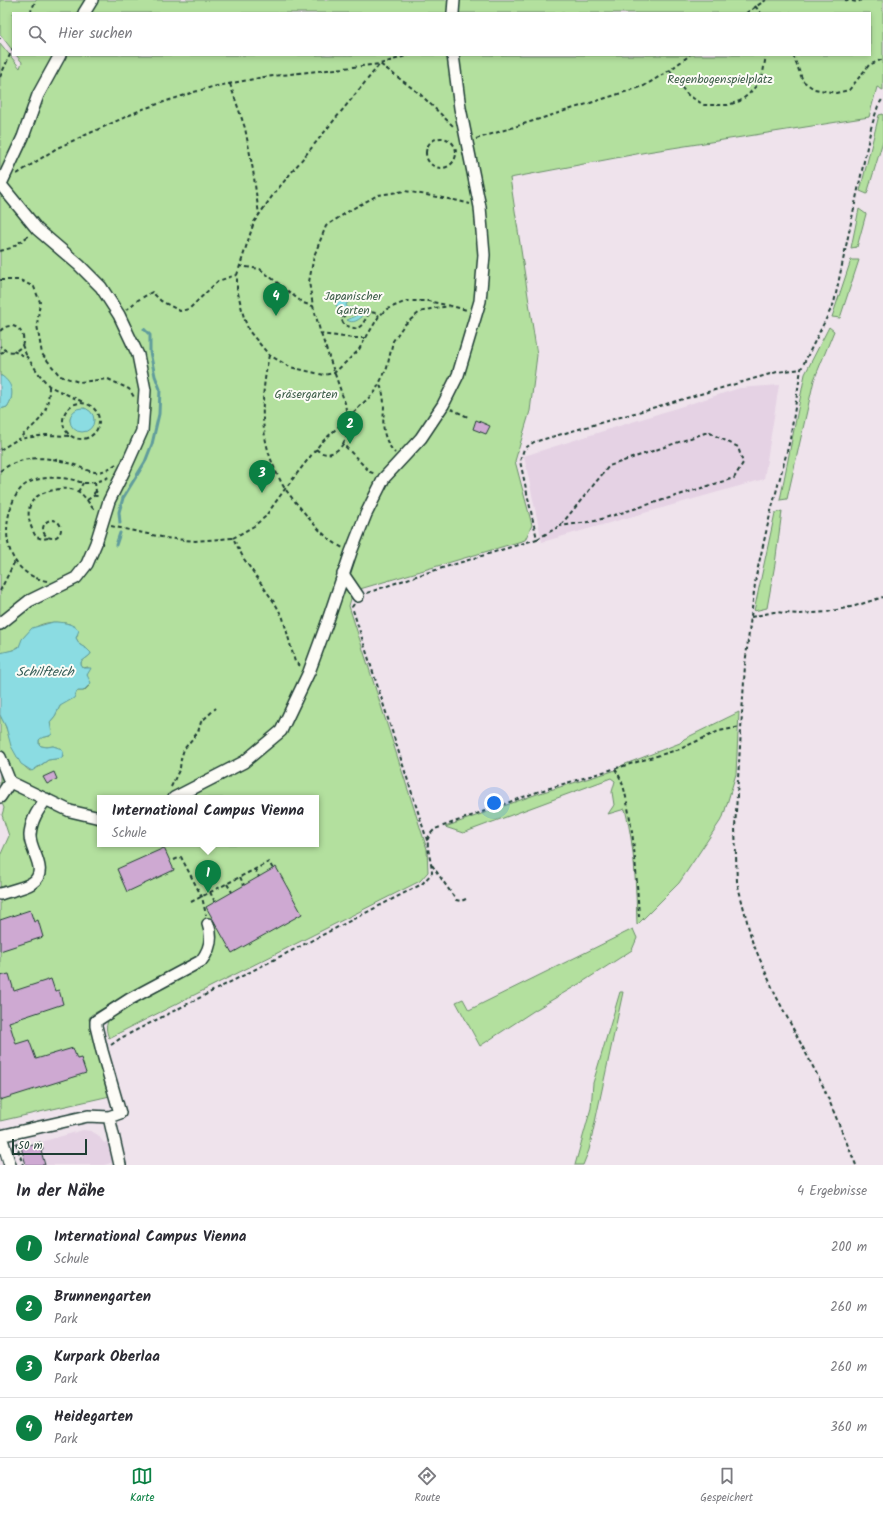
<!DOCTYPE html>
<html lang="de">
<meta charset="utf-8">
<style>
:root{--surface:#fff;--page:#f7f7f7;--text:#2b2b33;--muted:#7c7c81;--line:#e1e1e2;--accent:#0b8043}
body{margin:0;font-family:Kalam,sans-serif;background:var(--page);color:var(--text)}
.scale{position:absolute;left:12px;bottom:10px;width:75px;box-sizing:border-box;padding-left:4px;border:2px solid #1f3d34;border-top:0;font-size:11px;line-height:14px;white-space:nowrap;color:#1f3d34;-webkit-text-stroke:3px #fdfcf7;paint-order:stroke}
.you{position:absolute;left:494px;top:803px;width:14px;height:14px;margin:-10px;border:3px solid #fff;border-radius:50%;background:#1a73e8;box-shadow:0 0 0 6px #1a73e833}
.badge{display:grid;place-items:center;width:26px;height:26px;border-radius:50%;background:var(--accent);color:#fff;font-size:13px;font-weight:700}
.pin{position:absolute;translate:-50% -33px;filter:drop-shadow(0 1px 2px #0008)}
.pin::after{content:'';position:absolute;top:21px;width:14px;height:12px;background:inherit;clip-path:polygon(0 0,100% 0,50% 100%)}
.popup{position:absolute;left:97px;top:795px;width:222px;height:52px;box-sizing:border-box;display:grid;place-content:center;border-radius:0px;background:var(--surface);filter:drop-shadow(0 1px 3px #0005);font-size:13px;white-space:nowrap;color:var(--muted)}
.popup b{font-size:15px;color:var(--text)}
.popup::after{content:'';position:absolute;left:50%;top:100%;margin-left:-8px;border:8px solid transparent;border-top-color:var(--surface)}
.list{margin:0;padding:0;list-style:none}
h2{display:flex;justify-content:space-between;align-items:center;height:52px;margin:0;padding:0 16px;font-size:17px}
h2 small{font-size:13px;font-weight:400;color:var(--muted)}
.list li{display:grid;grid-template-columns:26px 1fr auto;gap:12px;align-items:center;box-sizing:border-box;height:60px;padding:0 16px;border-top:1px solid var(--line)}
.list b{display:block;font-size:15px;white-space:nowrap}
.list p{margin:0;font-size:13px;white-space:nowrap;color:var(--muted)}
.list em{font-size:13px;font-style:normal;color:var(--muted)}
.icon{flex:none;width:22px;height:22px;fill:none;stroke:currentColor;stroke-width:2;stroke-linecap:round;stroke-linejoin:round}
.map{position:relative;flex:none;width:883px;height:1165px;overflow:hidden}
.search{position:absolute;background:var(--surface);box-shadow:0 2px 6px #0003;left:12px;right:12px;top:12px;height:44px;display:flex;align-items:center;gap:10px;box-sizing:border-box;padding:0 14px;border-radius:0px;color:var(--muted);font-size:15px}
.sheet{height:292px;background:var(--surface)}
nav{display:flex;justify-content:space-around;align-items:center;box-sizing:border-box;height:56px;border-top:1px solid var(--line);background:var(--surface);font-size:11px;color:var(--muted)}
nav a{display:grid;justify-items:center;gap:2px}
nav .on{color:var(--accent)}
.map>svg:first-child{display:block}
.built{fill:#e5d2e4}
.green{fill:#b3e09e;stroke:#698e69;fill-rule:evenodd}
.water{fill:#8bdce2;stroke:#609c9c}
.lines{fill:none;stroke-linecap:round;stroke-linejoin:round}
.stream{stroke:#609c9c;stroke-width:3}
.building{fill:#cea9d2;stroke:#1f3d34}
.minor-casing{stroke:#1f3d34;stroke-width:14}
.path{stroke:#1f3d34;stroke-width:2;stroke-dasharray:4 3;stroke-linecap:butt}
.minor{stroke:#fdfcf7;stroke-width:11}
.labels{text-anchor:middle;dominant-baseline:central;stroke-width:4;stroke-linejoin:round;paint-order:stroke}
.park-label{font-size:12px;fill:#3d5e49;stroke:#fdfcf7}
.water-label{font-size:13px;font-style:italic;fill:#355d57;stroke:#fdfcf7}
</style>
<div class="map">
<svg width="883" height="1165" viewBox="0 0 883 1165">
<rect width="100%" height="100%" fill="#efe3ec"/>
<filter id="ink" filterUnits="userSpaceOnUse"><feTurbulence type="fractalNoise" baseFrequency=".025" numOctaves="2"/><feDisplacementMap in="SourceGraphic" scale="8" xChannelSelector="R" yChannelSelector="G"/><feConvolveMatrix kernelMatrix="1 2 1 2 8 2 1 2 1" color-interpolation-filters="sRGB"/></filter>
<g filter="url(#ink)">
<path class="built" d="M779,385l-15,94 -222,63 -18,-86 216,-68z
M83,1130l8,1 7,4 6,8 6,-2 4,21 -10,3h-59l-4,-14 2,-1 -2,-8z"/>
<path class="green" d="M0,0h883v90l-6,-3 -8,30 -222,35 -137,26 27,177 -7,56 -15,50 17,64 -7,15 -165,49 -6,-1 -5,18 78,243 1,23 -8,9 -311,157c-3,-7 -4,-13 1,-20l-6,-10 -13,7 -2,4 21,77 -110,25v-225l30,-15 -30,9v-34l9,-20 -7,-21 2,-7 -4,-10v-83c11,18 11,43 30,56l9,-4 9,-7 14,-2 1,-3 -1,-6 -9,-3 -6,1 -6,-1 -2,-2v-4l1,-2 10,-2 2,-6 -2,-4v-4l5,-6 5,-10 17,-15h7l5,-5 -2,-10 1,-9 -5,1 -2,-3v-3l9,-7 1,-2 -4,-4 -7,-4 -4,-7 2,-3 -8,-11c-18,-4 -33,-2 -46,13 -2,3 -3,8 -6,10 -5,4 -12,5 -18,6v-244l7,-2c9,-14 3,-19 -5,-31h-2v-333l20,25 2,-6 -6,-7h854v-42h-857v38l-13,-17zM85,408l6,5 3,7 -20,8c-9,-10 -1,-18 11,-20zM100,798h216v46h-216z
M883,114v27l-16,53 -7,-3 19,-76z
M859,209l7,5 -9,33 -6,1z
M851,260h8l-19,58 -8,-1z
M829,327l5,4 -20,49 -27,119 -7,1 25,-126z
M782,511l-7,53 -8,44 -13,3 21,-98z
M739,712l-3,62 -13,43 -44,66 -42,42c-1,-38 -2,-78 -12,-116l-17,5 6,-9 -2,-13 3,-11 -4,-3 -148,55 -18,-6 95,-34 73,-22 10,-6 57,-22 4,-4z
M633,929l4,9 -5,12 -48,31 -49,29 -55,36 -24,-44 7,-3 6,11z
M620,992h3l-34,158 -6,15h-8l16,-57 2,-25z"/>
<path class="water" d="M343,297l5,5 -2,3 2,3c7,0 15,-3 14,9 -4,3 -9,7 -15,3l9,-4 2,-2 -2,-3h-11l-8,-4 -2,-5z
M0,376h2c11,8 13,19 5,31l-7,2z
M70 420a12 12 0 1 1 24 0a12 12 0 1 1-24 0Z
M53,622c9,0 19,1 26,8l-3,8 4,7 7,4 4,4 -1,2 -9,7v3l2,3h8l-1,2 -3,5 4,8 -8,8h-6l-3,7 -14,8 -5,10 -5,6 2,12c-4,4 -10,2 -13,6v4l2,2 6,1 6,-1 9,3 1,3 -1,6 -14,2 -16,11 -11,-7 -10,-18 -5,-19 -6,-12v-62l13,-3 6,-3 3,-8 10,-11z"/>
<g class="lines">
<path class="stream" d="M120,523l-1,-11 4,-14 22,-36 7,-18 7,-30 1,-25 -5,-13 -5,-24v-17l-6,-6
M116,545l4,-12"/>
</g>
<path class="building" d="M476,420l14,6 -4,8 -13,-5z
M54,772l3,7 -10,5 -4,-7z
M164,848l10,22 -47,22 -10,-23z
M276,867l26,47 -70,39 -26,-46z
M30,910l4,12 4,-2 5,17 -43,14v-31z
M9,974l5,17 37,-12 4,12 4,-1 4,14 -54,18 7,22 13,-4 7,19 37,-11 4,11 4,-1 5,15 -86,27v-124z
M41,1142l2,8 -2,1 4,14h-19l-5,-18z"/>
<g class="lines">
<g class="minor-casing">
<path id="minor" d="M84,13l8,-13
M453,13l1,-13
M0,186l23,-49 15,-42 22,-40
M343,574l15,22
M0,624l29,-23 47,-23 11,-14 9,-21 13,-42 16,-32 17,-38 3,-41 -7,-35 -19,-40 -18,-28 -22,-22 -42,-36 -36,-44
M0,757l10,25 60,29 30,7
M0,797l10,-15
M174,798l70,-36 37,-31 28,-59 18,-49 24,-71 15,-38 18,-36 37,-40 22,-33 15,-30 22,-74 4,-46 -4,-48 -20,-99 -7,-53
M0,894c9,-3 25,-6 32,-11 18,-12 -3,-33 -2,-48 1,-15 8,-25 16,-36
M109,1117l11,48
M0,1136l88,-20 21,1 11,-4 -18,-62 -6,-25v-5l34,-22 71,-38c9,-11 12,-23 7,-37
M1,1136l9,29"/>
</g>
<path class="path" d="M845,0l13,2 3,-2
M755,6l6,7
M30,13l6,-13
M746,13l20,-13
M0,38v1
M793,55l10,26 11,8 22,4 13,-3 20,-25 14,-6
M670,70l6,11 12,14 16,10h24l12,-4 9,-7 13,-15 4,-24
M0,77l13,-29
M230,84l15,44 8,42 6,45
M426 153a15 15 0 1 1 30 0a15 15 0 1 1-30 0Z
M476,139l168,-53 26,-16 20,-15
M17,174l40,-26 86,-39 51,-17 18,-5 52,-10 116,-13 29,-9
M0,251l11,-3 19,-13
M239,266l21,3 43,34 10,3
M0,280h20l14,7 6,15 -3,23 5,29 18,22 19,6 29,-3 21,10 5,8
M451,306l-23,-5h-21l-20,8 -8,7 -21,35 -24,22 -10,2 -34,-8 -21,-12 -20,-24 -5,-13 -7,-29v-14l17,-53 19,-27 107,-131 40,30 33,32
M126,310l12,-10 14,-8 9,9 19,10 9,-2 29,-28 18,-6
M370,312l-5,-4c-6,5 -16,5 -24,10l3,7 13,4 5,-4 8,-13 6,1 3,3
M0,331c17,-17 34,13 15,20 -6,2 -11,-1 -15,-5
M321,334l24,69 4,27 -6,14 27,28 6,2
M365,338h-12l-32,-4 -8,-28 -4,-24 5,-26 12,-30 26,-17 26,-14 27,-4 54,10 11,3
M22,345l5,12
M13,351l14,6 12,17 10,12 34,16
M0,353l6,-2
M269,355c-8,42 -11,79 8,119 3,5 5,11 9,16 5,7 11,14 17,21 12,15 23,28 40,37
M380,385c11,25 -7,43 15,68
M49,386c0,30 -10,35 -31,53l28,-4 25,1
M63 421a18 18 0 1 1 36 0a18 18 0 1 1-36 0Z
M451,409l19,9
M316,449c9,9 21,4 27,-5
M0,450l18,-11
M0,471c23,-17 49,-15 75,-6 8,3 15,8 24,7 6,-1 11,-4 17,-8
M95,482l1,10
M94 494a2 2 0 1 1 4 0a2 2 0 1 1-4 0Z
M78,492l5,-9
M87,500l8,-5
M43 529a9 9 0 1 1 18 0a9 9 0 1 1-18 0Z
M111,526l55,12 29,3 38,-3 11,21 32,46 7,13 12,44 7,5
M48,538l-5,1 -7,-2c-13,-23 -10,-43 19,-47 7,-2 17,-2 24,2 6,4 11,13 16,19
M233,538l21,-12 11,-9 20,-28 35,-45 55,-52 12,-24 6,-27 11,-16 16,-13 14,-4 17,-2 16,4
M537,539l23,-13 49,-60 99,-34 30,15 5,16 -9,15 -139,43 -35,5
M47,581c-38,-7 -47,-44 -35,-77 3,-8 8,-17 16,-21 13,-7 32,-6 46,-3 4,1 7,3 12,3 8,0 16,-3 23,-6
M0,591l15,-30
M367,593l46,-16 124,-38 -17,-78 4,-12 10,-7 243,-70 24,-3
M354,604l-2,3 76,236
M751,617l23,-5 25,2 28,-2 28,-6 28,-9
M615,769c9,13 11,28 14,44 6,34 8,69 10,104
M171,787l9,-19 1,-9 3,-10 14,-17 3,-10 15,-14
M174,860l7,-3 21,40 4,18
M432,865l24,35 5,1 5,-2
M255,869l4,8
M240,877l4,8
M227,884l5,8
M210,892l5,10
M191,902l78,-40 4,7
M111,1045l10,-7 301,-154 10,-11c0,-10 -7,-29 -3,-37 1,-2 4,-5 6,-7l105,-38 140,-42 39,-18 22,-4
M16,1143l7,22
M856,1165l-33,-79 -48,-92 -23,-53 -15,-59 -2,-54 10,-163 11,-89 14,-61 20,-75 11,-71 33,-66 37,-175 7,-22 5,-8"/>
<use href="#minor" class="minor"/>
</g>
</g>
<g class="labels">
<g class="park-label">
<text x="720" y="79">Regenbogenspielplatz</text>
<text x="353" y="296">Japanischer<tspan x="353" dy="14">Garten</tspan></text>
<text x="306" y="394">Gräsergarten</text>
</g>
<g class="water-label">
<text x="45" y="672">Schilfteich</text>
</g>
</g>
</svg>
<div class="scale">50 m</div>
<div class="you"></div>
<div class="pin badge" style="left:208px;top:893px">1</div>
<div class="popup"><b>International Campus Vienna</b>Schule</div>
<div class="pin badge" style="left:350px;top:444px">2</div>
<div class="pin badge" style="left:262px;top:493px">3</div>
<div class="pin badge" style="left:276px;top:316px">4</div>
<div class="search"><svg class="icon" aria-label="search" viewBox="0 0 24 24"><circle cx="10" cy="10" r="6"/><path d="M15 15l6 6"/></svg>Hier suchen</div>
</div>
<section class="sheet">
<h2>In der Nähe<small>4 Ergebnisse</small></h2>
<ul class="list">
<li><span class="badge">1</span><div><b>International Campus Vienna</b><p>Schule</p></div><em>200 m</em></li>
<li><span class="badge">2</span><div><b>Brunnengarten</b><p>Park</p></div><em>260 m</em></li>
<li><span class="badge">3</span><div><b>Kurpark Oberlaa</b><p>Park</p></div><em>260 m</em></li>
<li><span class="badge">4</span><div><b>Heidegarten</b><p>Park</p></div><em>360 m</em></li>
</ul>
</section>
<nav>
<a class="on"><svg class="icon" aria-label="map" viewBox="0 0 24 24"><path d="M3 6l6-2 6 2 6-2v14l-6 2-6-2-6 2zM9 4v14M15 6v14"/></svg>Karte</a>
<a><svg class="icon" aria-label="directions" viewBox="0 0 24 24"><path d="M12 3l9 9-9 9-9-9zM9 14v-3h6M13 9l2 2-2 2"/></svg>Route</a>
<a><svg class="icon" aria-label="saved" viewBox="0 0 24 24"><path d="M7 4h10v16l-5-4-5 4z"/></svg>Gespeichert</a>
</nav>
